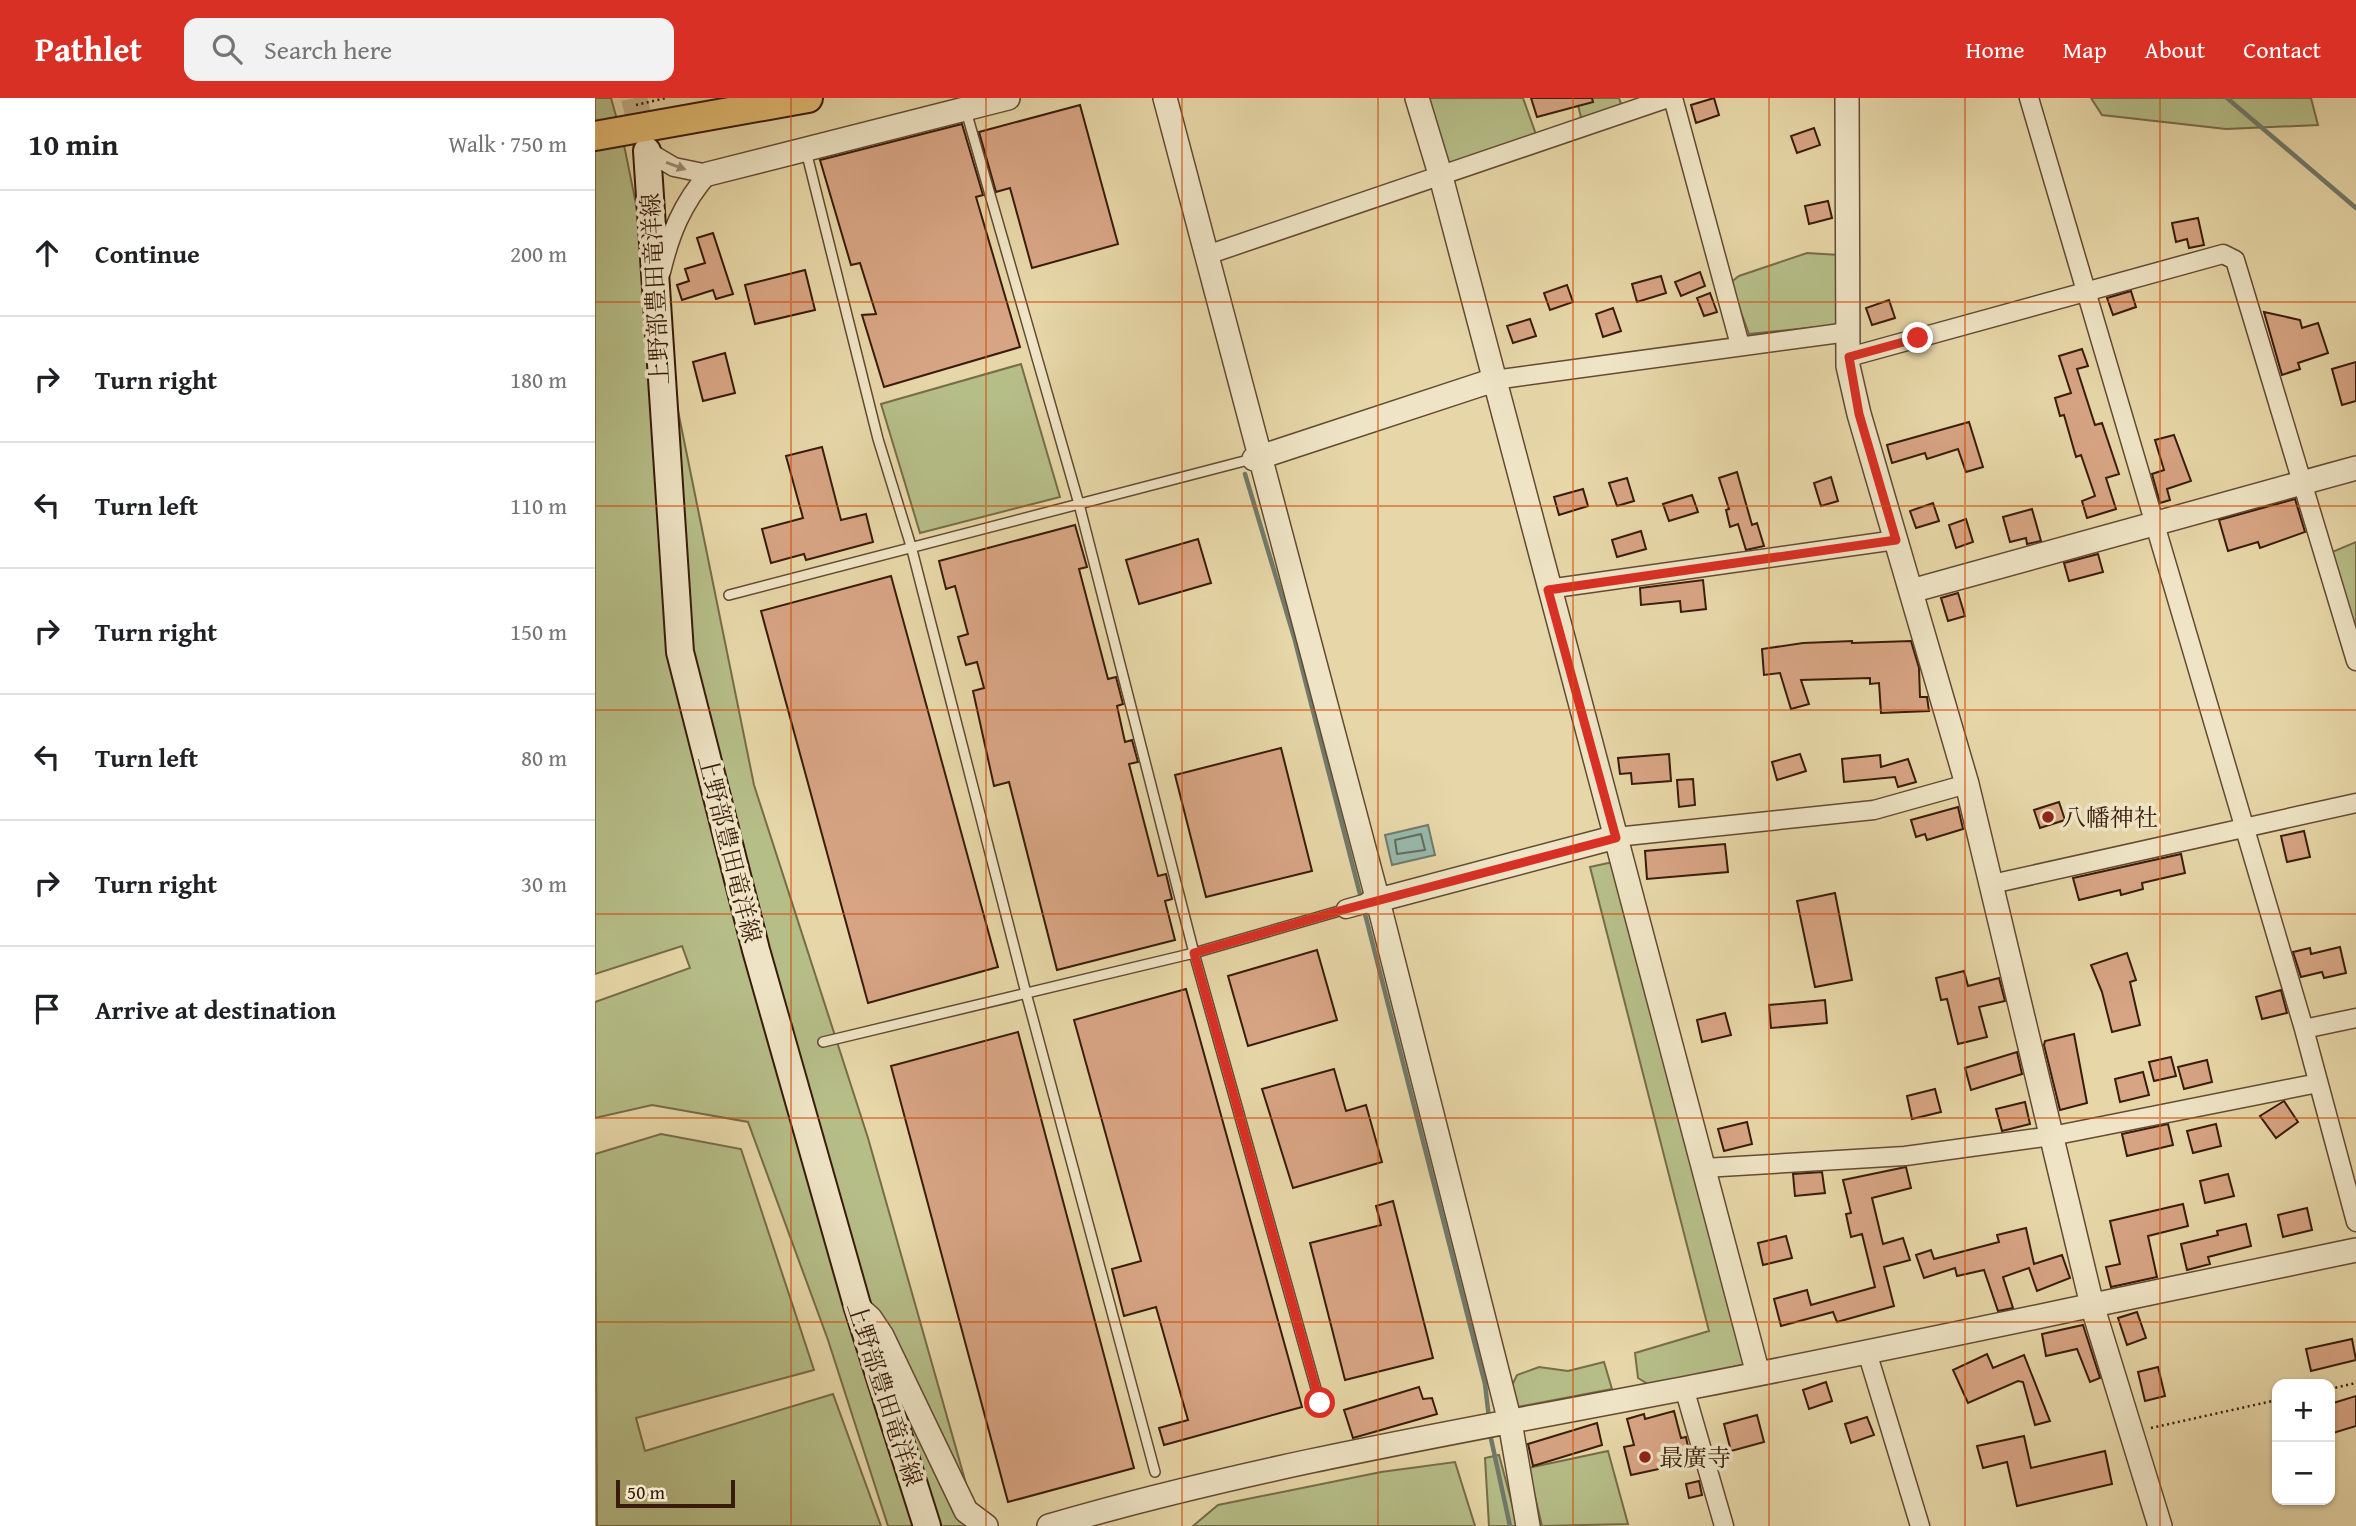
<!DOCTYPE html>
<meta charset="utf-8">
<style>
:root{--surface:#fff;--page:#f2f2f2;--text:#202124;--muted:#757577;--line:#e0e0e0;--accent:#d93025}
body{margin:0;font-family:"Gentium Book Plus","Noto Serif JP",serif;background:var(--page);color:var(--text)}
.controls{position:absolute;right:21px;bottom:21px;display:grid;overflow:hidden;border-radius:14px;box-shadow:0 2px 5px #0004}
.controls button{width:63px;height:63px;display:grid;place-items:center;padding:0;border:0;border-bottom:2px solid var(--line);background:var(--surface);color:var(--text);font:35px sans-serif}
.scale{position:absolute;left:21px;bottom:18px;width:119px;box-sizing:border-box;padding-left:7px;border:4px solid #381b0a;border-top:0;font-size:19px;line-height:24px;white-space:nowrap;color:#381b0a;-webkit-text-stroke:5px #efe5c6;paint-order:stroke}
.stop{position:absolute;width:21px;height:21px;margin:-16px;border:5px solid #d93025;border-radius:50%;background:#fff}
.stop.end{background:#d93025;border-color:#fff;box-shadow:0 2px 7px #0008}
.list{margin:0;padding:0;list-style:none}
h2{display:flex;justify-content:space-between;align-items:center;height:91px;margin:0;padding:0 28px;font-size:30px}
h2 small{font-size:23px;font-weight:400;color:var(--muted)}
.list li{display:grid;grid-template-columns:46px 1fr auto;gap:21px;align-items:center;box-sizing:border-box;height:126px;padding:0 28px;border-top:2px solid var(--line)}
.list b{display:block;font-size:26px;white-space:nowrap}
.list em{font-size:23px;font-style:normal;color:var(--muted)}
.icon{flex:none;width:38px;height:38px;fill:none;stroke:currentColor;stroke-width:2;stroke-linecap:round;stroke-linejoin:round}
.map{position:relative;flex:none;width:1761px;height:1428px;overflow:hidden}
header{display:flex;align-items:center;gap:42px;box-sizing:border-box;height:98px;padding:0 35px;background:var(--accent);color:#fff}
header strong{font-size:33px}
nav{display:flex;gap:38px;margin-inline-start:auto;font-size:24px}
.search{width:490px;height:63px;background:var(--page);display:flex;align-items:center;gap:18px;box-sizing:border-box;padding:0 24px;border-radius:14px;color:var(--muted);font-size:26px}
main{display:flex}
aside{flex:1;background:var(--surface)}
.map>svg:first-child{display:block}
.green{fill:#b6be88;stroke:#776c49;stroke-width:2}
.water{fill:#97b9ac;stroke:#717a6b;stroke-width:2}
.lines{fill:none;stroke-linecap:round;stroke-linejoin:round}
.shore{stroke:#686a5b;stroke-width:2}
.stream{stroke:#717a6b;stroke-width:4.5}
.building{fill:#d8a584;stroke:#381b0a;stroke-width:2}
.secondary-tunnel{stroke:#c4b188;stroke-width:26;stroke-dasharray:26 13;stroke-linecap:butt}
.service-casing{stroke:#644a32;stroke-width:12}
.minor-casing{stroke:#644a32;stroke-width:21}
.tertiary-casing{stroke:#644a32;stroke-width:26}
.secondary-casing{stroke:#381b0a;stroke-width:30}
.primary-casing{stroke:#381b0a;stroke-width:32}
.path{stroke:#381b0a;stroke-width:2.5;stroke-dasharray:2 3.5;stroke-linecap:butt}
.service{stroke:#efe5c6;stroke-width:9}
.minor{stroke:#efe5c6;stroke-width:18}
.tertiary{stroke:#efe5c6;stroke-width:23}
.secondary{stroke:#efe5c6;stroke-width:26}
.primary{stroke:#e4bc74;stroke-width:28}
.oneway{fill:#9d8a71}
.route{stroke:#d93025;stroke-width:9}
.grid{fill:none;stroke:#ce500c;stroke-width:2;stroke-opacity:0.55}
.poi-dot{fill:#8f2418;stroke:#efe5c6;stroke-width:2.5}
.labels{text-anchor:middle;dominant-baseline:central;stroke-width:7;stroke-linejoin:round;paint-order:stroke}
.street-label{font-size:24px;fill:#381b0a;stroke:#efe5c6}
.poi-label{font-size:24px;fill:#381b0a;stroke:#efe5c6;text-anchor:start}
</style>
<header>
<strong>Pathlet</strong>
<div class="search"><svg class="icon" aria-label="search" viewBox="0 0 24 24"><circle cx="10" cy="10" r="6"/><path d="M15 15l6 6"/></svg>Search here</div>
<nav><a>Home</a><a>Map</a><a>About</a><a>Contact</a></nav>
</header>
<main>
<aside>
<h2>10 min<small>Walk · 750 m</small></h2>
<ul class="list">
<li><svg class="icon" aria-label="ahead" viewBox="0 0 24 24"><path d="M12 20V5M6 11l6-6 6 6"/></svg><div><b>Continue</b></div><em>200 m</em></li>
<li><svg class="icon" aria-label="right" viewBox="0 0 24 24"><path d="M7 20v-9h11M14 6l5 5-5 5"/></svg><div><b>Turn right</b></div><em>180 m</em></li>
<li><svg class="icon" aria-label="left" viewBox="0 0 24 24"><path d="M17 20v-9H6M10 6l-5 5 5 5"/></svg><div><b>Turn left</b></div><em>110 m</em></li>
<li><svg class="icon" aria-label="right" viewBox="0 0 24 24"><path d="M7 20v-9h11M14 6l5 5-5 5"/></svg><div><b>Turn right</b></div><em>150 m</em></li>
<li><svg class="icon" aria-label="left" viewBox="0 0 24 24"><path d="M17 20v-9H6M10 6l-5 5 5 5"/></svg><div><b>Turn left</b></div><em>80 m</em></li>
<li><svg class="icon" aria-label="right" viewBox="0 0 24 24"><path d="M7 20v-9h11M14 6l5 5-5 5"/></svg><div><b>Turn right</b></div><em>30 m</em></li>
<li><svg class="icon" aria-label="arrive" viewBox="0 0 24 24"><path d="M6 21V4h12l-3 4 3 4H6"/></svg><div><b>Arrive at destination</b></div></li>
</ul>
</aside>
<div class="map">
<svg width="1761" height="1428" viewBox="0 0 1761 1428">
<rect width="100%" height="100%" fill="#e7d7a8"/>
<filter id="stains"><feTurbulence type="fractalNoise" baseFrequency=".00286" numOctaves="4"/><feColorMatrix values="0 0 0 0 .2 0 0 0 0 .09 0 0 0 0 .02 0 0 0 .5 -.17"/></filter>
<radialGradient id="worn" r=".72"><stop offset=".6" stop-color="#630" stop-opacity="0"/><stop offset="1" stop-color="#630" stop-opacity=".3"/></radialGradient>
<path class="green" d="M0,0h16l13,47 130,640 114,353 110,388h-90l-60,-186 -80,-218 -96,-17 -57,13v-116l95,-34 -8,-22 -87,28z
M830,0h98l16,45 -90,31z
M981,0h43l5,15 -42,8z
M1496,0h220l7,27 -92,4 -124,-14z
M1212,155l32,2 -1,70 -89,9 -19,-51 9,-7z
M426,266l39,133 -140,36 -39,-129z
M1761,444v120l-31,-107z
M1027,762l133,502 -104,24 -13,-8 -3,-25 74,-22 -119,-464z
M66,1036l80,15 73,221 -178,48 9,33 188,-57 48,132h-284l-2,-372z
M1009,1264l8,27 -105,20 -2,-9 12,-25 22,-8 29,4z
M1013,1353l20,73 -86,2 -14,-58z
M904,1357l19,71h-29l-4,-68z
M860,1364l20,64h-282l25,-21 163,-33z"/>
<path class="water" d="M833,727l7,30 -43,10 -7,-30z"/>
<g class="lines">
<path class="shore" d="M826,736l4,16 -28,4 -2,-14z"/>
<path class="stream" d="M1632,0l129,110
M650,376l49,163 68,265
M769,812l121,474 4,34
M895,1336l20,92"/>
</g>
<path class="building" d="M936,0h61l1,4 -56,15z
M1119,0l5,17 -23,8 -5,-18z
M485,7l38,139 -86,24 -22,-80 -14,4 -17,-60z
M367,26l21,71 -7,2 44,150 -136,40 -22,-72 14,-1 -16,-51 -9,2 -31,-105z
M1219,30l6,17 -23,8 -6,-17z
M1233,103l4,17 -23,6 -4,-18z
M1603,120l6,27 -15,3 -2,-9 -11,3 -4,-19z
M118,135l20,61 -17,5 -3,-9 -31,10 -5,-15 12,-4 -4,-12 20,-6 -8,-25z
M210,172l10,40 -60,14 -10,-39z
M1105,174l5,14 -24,10 -6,-14z
M1066,178l5,17 -29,9 -5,-18z
M972,187l6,17 -23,8 -6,-17z
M1536,193l5,16 -23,8 -6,-17z
M1115,195l7,19 -13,4 -7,-18z
M1294,202l6,18 -23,7 -6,-17z
M1018,210l8,23 -18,6 -7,-23z
M1669,214l36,8 2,8 16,-5 10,30 -30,10 2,6 -18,6z
M935,221l6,17 -23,7 -6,-17z
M1487,251l6,17 -11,3 18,56 7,-2 17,51 -13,4 10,31 -29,9 -5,-17 13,-5 -14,-41 -5,2 -12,-42 -4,1 -5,-18 16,-5 -12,-37z
M130,255l10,40 -32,8 -10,-39z
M1761,264v39l-14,4 -10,-36z
M1374,324l14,45 -17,5 -8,-23 -31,10 -2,-6 -33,10 -5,-18z
M1579,337l17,46 -24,8 3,11 -10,3 -8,-29 12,-4 -9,-30z
M227,349l19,73 25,-6 7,28 -67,18 -2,-6 -33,9 -9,-34 41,-11 -17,-62z
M1142,374l15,53 5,-2 7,23 -18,4 -8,-26 -8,3 -4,-17 3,-1 -10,-31z
M1236,379l7,24 -17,5 -7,-23z
M1032,380l7,23 -17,5 -8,-23z
M988,391l5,17 -29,9 -5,-18z
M1097,397l6,17 -29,9 -6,-17z
M1700,401l10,33 -45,16 -2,-6 -30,9 -9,-31z
M1338,405l6,18 -23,7 -6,-17z
M1437,411l9,32 -14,3 -1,-6 -16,4 -7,-25z
M1371,421l7,23 -17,6 -7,-23z
M480,427l12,42 -8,2 29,110 8,-2 7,27 -6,2 8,36 7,-2 6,22 -9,2 29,112 8,-2 6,25 -7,2 10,39 -118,30 -48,-188 -15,4 -21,-95 11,-3 -7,-26 -11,3 -8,-28 10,-3 -13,-48 -9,3 -7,-28z
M1046,433l5,18 -29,8 -5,-17z
M603,441l13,44 -72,21 -13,-44z
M1503,456l5,18 -34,9 -5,-18z
M296,478l107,391 -130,36 -107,-392z
M1108,482l3,29 -25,3 -1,-11 -39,4 -1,-17z
M1363,495l7,23 -17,5 -7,-23z
M1257,543v2l59,-2 8,27 1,29h7l2,14 -48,2 -2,-30 -9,1v-6l-69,2 8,24 -18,5 -11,-36 -16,2 -2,-26 41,-6z
M686,650l31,123 -106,26 -31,-122z
M1074,656l2,27 -39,3 -1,-11 -11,1 -2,-16z
M1205,656l6,17 -29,9 -5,-18z
M1285,657l1,12 27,-8 8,23 -18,5 -3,-10 -51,5 -2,-23z
M1098,681l2,26 -16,2 -2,-27z
M1464,704l6,18 -25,8 -6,-18z
M1363,709l5,22 -36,11 -2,-6 -9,3 -5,-17z
M1709,733l6,26 -23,5 -6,-26z
M1130,746l3,28 -81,7 -2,-28z
M1586,756l4,19 -43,10 1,6 -22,6 -1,-5 -41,10 -6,-22z
M1240,795l17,87 -37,7 -18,-86z
M1745,849l6,26 -22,5 -2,-6 -21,5 -8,-25 17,-4 1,6z
M722,852l20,70 -89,26 -20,-70z
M1532,855l9,27 -6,2 10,43 -28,7 -10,-40 -11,-27z
M1369,873l4,15 31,-8 6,23 -26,6 8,30 -29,7 -11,-45 -6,1 -5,-22z
M591,891l116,418 -138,38 -5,-17 29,-8 -32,-113 -32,9 -12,-47 29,-8 -67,-241z
M1686,892l6,23 -25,6 -6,-22z
M1230,902l2,23 -56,5 -2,-23z
M1130,915l6,22 -29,7 -5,-22z
M423,934l116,436 -126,34 -117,-436z
M1479,936l13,69 -27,7 -16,-65 1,-4z
M1422,954l5,22 -51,16 -6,-22z
M1576,959l5,19 -22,5 -5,-19z
M1612,962l5,22 -28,7 -6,-22z
M739,971l12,42 20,-6 16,57 -89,26 -31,-99z
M1548,974l6,23 -29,7 -5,-23z
M1340,991l6,23 -29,7 -5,-23z
M1689,1003l14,21 -22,16 -16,-22z
M1430,1004l5,22 -28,7 -6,-22z
M1152,1024l5,22 -28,7 -6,-22z
M1573,1026l5,21 -46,11 -5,-22z
M1621,1026l5,22 -28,7 -6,-22z
M1311,1069l5,21 -39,10 11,46 20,-6 7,22 -26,7 10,39 -57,16 -4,-10 -52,14 -7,-27 33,-9 4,15 64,-18 -13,-53 -11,3 -5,-23 5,-1 -8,-33z
M1227,1074l3,21 -30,3 -2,-22z
M1633,1076l6,22 -29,7 -5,-22z
M798,1103l40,157 -88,22 -35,-137 71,-18 -5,-19z
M1588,1106l5,22 -40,10 9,41 -46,10 -5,-20 14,-3 -10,-43z
M1712,1110l5,22 -29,7 -5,-22z
M1651,1126l5,22 -43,11 2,7 -23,6 -6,-26 37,-9 -1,-4z
M1431,1130l8,36 28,-9 8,23 -33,13 -8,-23 -26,9 10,31 -15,3 -14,-41 -27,6 -2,-8 -31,10 -8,-23 15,-5 3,9 65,-17 -2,-7z
M1191,1138l6,22 -29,7 -5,-22z
M1542,1214l9,26 -19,7 -9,-27z
M1488,1227l17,53 -10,4 -13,-33 -31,7 -4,-22z
M1757,1241l4,21 -45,11 -5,-22z
M1392,1256l6,14 31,-13 26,66 -15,4 -12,-43 -5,-1 -50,22 -15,-33z
M1563,1269l7,29 -20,5 -7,-29z
M1231,1284l6,19 -23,8 -6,-19z
M824,1289l4,12 9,-1 5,16 -84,24 -9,-28z
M1761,1298v30l-26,8v-30z
M1079,1313l7,27 5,-1 5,25 -60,13 -7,-28 10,-2 -7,-26 17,-5 1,5z
M1162,1317l7,27 -33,9 -7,-27z
M1272,1319l7,18 -23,8 -6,-19z
M1002,1325l5,22 -69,21 -5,-22z
M1429,1338l7,32 74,-17 7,33 -95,22 -10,-44 -24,6 -6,-22z
M1104,1383l3,14 -13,3 -3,-14z"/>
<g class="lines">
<path class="secondary-tunnel" d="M39,0l12,49"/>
<g class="service-casing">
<path id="service" d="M371,13l113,393 115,449 126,450
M211,53l72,288 33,107 115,447 129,479
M134,497l523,-136
M228,944l371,-89 152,-44"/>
</g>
<g class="minor-casing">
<path id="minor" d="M1078,0l67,247
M1434,0l275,931 52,193
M52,53l27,16 34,7c-26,30 -38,60 -47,98
M612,157l461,-157
M1254,259l374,-103 12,6 121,401
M899,282l354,-48
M953,491l348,-49
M1021,739l258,-27 93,-26
M1397,786l364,-81
M751,811l25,-7
M1709,931l52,-11
M1109,1070l201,-12 147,-20 266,-53
M1272,1254l53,174
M1089,1290l40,138"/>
</g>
<g class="tertiary-casing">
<path id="tertiary" d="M570,0l213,803 132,521 18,104
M822,0l24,79 317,1197
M1252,0l1,268 11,48 108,370 125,521 68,221
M113,76l300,-76
M659,361l240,-79
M1316,493l445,-123
M776,804l245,-65
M264,1210l11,10 12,18 84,175 20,15
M454,1428c208,-61 430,-98 643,-139 222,-43 443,-91 664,-137"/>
</g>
<g class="secondary-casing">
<path id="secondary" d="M52,53l33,501 76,298 101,355 70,221"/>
</g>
<g class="primary-casing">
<path id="primary" d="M0,38l213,-38"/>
</g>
<path class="path" d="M41,7l30,-7
M1735,1291l26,-6
M1556,1330l126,-28"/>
<use href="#service" class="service"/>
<use href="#minor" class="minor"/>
<use href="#tertiary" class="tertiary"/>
<use href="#secondary" class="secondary"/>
<use href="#primary" class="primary"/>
</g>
<defs><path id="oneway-solid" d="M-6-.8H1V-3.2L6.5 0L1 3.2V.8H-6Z" transform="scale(1.75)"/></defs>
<use class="oneway" href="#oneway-solid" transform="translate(81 68) rotate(20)"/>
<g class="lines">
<path class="route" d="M725,1305l-126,-450 152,-44 270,-71 -68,-248 348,-50 -37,-126 -10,-57 69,-19"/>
</g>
<path class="grid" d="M196,0v1428M391,0v1428M587,0v1428M783,0v1428M978,0v1428M1174,0v1428M1370,0v1428M1565,0v1428M0,204h1761M0,408h1761M0,612h1761M0,816h1761M0,1020h1761M0,1224h1761"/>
<g class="poi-dot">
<circle cx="1453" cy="719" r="7"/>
<circle cx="1050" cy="1359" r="7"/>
</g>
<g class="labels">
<g class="street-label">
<text transform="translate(60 191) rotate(-93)">上野部豊田竜洋線</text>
<text transform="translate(135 751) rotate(76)">上野部豊田竜洋線</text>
<text transform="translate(290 1296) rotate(72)">上野部豊田竜洋線</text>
</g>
<g class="poi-label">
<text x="1467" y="719">八幡神社</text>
<text x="1064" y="1359">最廣寺</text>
</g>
</g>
<rect width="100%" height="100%" filter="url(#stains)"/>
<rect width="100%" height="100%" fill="url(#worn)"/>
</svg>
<div class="controls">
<button>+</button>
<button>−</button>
</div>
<div class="scale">50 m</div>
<div class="stop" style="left:725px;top:1305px"></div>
<div class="stop end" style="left:1323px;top:240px"></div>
</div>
</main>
